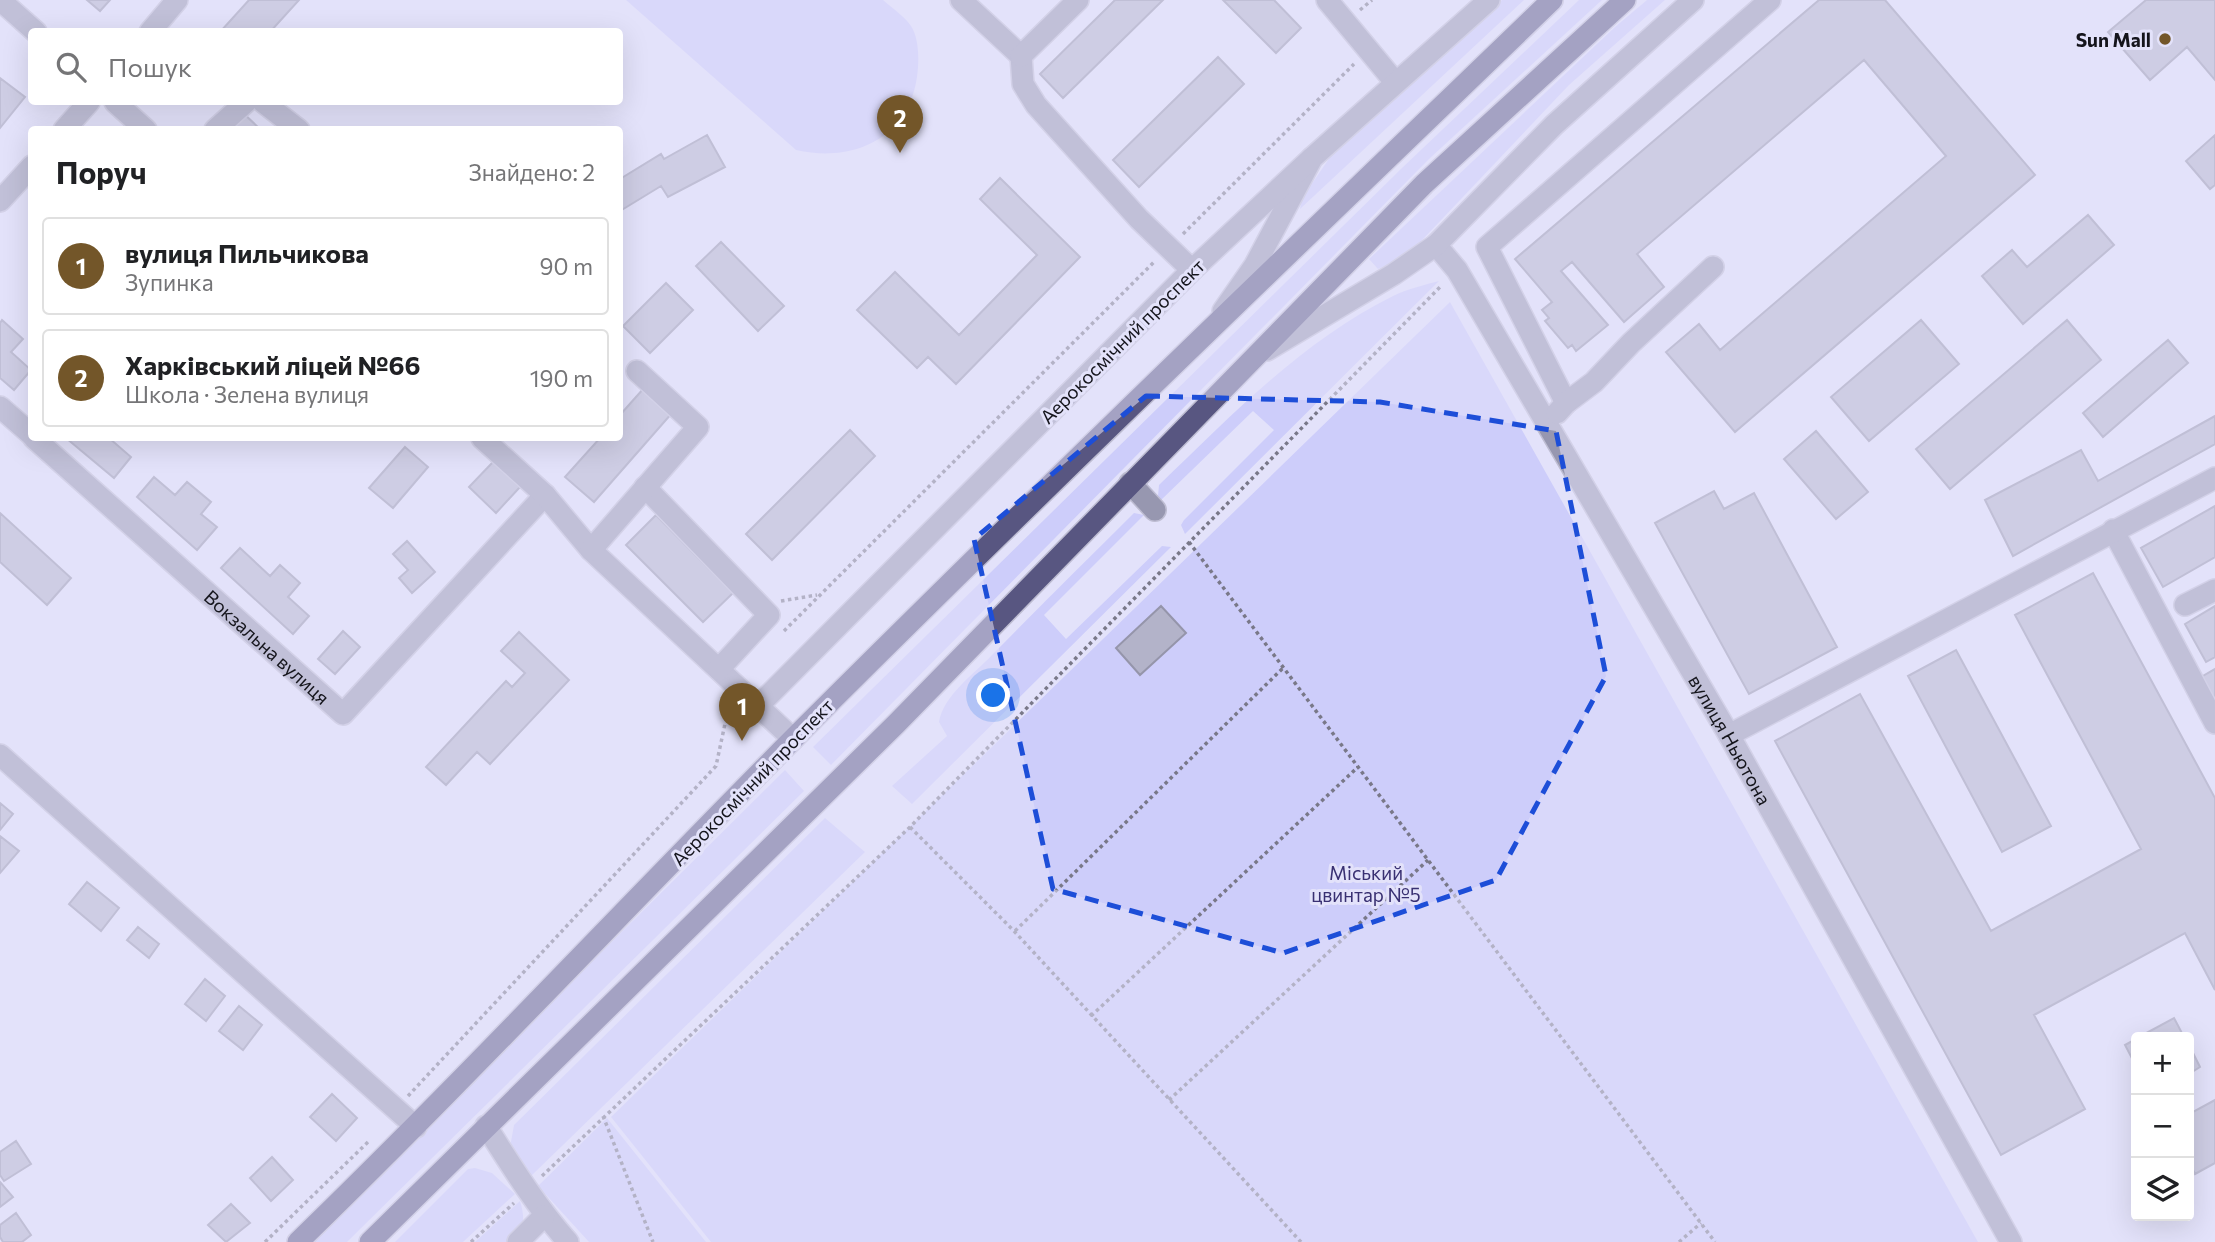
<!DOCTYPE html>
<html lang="uk">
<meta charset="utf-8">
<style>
:root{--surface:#fff;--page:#f6f6f6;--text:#202124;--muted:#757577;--line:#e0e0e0;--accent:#735629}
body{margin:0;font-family:Commissioner,sans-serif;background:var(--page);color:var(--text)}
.controls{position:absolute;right:21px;bottom:21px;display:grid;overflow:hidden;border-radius:7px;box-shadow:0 7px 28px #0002}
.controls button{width:63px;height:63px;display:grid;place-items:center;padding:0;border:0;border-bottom:2px solid var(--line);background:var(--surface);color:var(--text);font:35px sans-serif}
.you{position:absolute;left:994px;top:696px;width:24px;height:24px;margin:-18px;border:5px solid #fff;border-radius:50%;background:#1a73e8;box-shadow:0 0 0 10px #1a73e833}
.badge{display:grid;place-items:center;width:46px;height:46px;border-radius:50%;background:var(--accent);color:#fff;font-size:23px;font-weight:700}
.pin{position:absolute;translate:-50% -58px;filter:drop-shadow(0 2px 4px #0008)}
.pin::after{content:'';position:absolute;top:37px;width:24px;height:21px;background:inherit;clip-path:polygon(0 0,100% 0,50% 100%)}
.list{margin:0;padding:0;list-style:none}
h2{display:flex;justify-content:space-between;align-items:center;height:91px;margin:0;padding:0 28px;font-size:30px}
h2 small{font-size:23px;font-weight:400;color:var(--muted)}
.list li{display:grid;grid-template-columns:46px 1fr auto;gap:21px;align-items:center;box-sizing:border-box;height:98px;margin:0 14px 14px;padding:0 14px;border:2px solid var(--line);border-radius:7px}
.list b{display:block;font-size:26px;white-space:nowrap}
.list p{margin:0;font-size:23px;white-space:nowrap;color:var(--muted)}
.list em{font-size:23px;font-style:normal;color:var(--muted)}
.icon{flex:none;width:38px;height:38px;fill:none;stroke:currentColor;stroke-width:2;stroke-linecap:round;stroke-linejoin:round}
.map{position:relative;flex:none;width:2215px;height:1242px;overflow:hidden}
.search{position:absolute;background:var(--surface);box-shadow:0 7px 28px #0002;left:28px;top:28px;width:595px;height:77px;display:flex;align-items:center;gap:18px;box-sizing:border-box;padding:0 24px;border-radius:7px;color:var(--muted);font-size:26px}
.panel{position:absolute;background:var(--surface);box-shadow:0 7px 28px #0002;left:28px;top:126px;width:595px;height:315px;border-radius:7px}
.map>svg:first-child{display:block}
.green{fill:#cdcdfa}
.building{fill:#b3b3c9;stroke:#9595aa;stroke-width:2}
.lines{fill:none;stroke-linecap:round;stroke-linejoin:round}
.minor-casing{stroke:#bebdd2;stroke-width:24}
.major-casing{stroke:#bebdd2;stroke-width:24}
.path{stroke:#797888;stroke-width:3.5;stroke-dasharray:3.5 3.5;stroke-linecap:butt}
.minor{stroke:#9797b0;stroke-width:21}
.major{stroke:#585681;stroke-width:21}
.marked{fill:none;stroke:#1d4ed8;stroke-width:5;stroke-dasharray:14 9;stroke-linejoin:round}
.poi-dot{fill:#735629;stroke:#e3e2fa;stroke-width:2.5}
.labels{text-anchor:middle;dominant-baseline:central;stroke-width:6;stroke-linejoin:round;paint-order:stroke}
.poi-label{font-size:19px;font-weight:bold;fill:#15151c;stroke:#e3e2fa;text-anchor:end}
.street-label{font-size:19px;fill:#15151c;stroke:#e3e2fa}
.park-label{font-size:19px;fill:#393072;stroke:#e3e2fa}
</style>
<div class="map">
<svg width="2215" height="1242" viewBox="0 0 2215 1242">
<rect width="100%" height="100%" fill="#e3e2fa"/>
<path class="green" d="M626,0h257c9,8 21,16 28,26 7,10 8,29 7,41 -4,68 -61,97 -122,83z
M1502,0h22l-224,209 2,-11 35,-51z
M1579,0h23l-173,159 -598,606 -18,-18 590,-580z
M1647,0h18l-96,85 -162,171 -29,13 -9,-10 246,-232z
M1439,281l-254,253 -4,-9 3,-5 90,-90 -21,-19 -93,90 -2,-5 1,-11c72,-69 143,-144 234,-189 14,-7 31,-11 46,-15z
M1450,302l528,940h-1267l-100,-125z
M1134,513l10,2 -100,100 22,24 96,-93 9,1 -259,257 -20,-18 55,-50 -8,-14c4,-26 36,-49 53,-67 47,-48 95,-95 142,-142z
M785,770l19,21 -457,451h-38z
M825,818l40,34 -336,326 -19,-31 4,-22z
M607,1118l99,124h-117l-51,-56z
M475,1168l17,5 23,21 -52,48h-68l73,-73z
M520,1201c5,16 5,27 -7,41h-38z"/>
<path class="building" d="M87,0h23l-10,11z
M249,0h50l-29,32h-50z
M1115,0h48l-100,98 -23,-24z
M1223,0h51l27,28 -25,25z
M1819,0h66l150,175 -300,257 -69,-80 33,-28 21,26 226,-194 -82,-96 -227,194 27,33 -40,35 -52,-60 -11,9 47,54 -32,26 -4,-6 -4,3 -23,-27 4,-3 -7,-8 10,-8 -37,-43z
M2146,0h69v80l-28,-33 -37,33 -42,-48z
M1218,57l26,27 -105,103 -26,-27z
M0,78l25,19 -25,31z
M241,111l20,19h-36z
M707,135l18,32 -57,30 -7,-11 -41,25v-32l41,-25 3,5z
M2215,135v50l-5,4 -24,-28z
M1000,178l80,79 -124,127 -28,-27 -11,11 -60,-58 38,-38 64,63 78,-80 -57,-56z
M2088,215l26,30 -91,79 -41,-48 30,-26 15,17z
M721,242l63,64 -26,25 -62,-65z
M666,283l27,27 -43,43 -27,-27z
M2,320l21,19 -12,13 20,18 -17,20 -14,-12v-55z
M1921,320l38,44 -90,77 -38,-44z
M2067,320l34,40 -151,129 -34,-40z
M2168,340l20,23 -85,74 -20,-24z
M644,388l28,25 -78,89 -29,-25 35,-39h20v-23z
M2215,416v28l-202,112 -28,-56 96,-50 17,31z
M850,430l25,26 -103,104 -26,-26z
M1816,431l52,61 -32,27 -52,-60z
M66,438h43l22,19 -17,21z
M405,447l23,20 -35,41 -24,-20z
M493,462l27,25 -24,26 -27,-26z
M154,477l21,18 12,-13 24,20 -10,12 16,13 -20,23 -60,-53z
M1714,491l10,18 30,-16 83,154 -88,47 -94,-171z
M2215,506v51l-52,30 -22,-39z
M0,513l71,65 -24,27 -47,-43z
M656,515l77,78 -30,29 -77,-77z
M407,541l28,31 -23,21 -13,-15 9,-8 -15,-16z
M240,548l30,28 10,-11 20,18 -12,14 21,19 -16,18 -72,-66z
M2093,573l122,225v192l-30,-57 -151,82 51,94 -84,46 -226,-414 85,-47 131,237 150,-82 -126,-234z
M1161,606l25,27 -46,42 -24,-27z
M2215,606v51l-9,5 -21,-38z
M343,631l17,16 -25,27 -17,-15z
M519,632l50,48 -79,84 -13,-12 -31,33 -20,-18 80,-86 6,6 13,-14 -24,-22z
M1956,650l95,176 -49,26 -94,-176z
M2215,669v32l-14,-24z
M0,803l13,11 -13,16z
M0,836l19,15 -19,22z
M87,882l32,26 -18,23 -32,-27z
M138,927l21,17 -10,14 -22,-18z
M205,979l20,17 -19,25 -21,-17z
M239,1006l23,19 -19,25 -24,-19z
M2174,1018l10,19h-45z
M2136,1039v27l-11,-21z
M2189,1045l11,22 -11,7z
M332,1094l25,24 -21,23 -26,-24z
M2215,1100v63l-20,11 -6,-12v-48z
M16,1141l15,23 -27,17 -4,-6v-23z
M272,1157l21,23 -22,21 -21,-23z
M0,1182l13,15 -13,10z
M231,1204l19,19 -24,19 -18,-17z
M16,1213l15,22 -9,7h-19l-3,-5v-12z"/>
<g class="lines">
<g class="minor-casing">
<g id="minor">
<path d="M0,0l36,32"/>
<path d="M961,0l60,56"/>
<path d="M1327,0l68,82"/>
<path d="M150,32l27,-32"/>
<path d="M1021,56l2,28 13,21 103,114 53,51"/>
<path d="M1021,56l57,-56"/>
<path d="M115,102l31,28"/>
<path d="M263,102l36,28"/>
<path d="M64,130l25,-28"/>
<path d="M215,130l31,-28"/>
<path d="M0,201l32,-35"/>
<path id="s1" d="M1436,245l21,25 272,465 282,507"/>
<path d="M1223,311l32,-46 57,-107 177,-158"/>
<path d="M1267,350l127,-76 42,-29 118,-120 139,-125"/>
<path d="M1566,403l-79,-156 283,-247"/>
<path d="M0,407l32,28"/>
<path d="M1557,413l9,-10 28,-21 37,-39 82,-76"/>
<path id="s2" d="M34,438l309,276 202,-219"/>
<path d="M482,438l63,57 46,55 202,189"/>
<path d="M1130,483l25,27"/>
<path d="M645,487l124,128 -50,54"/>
<path d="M2113,530l102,193"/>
<path d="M591,550l107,-123 -61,-56"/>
<path d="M2185,605l30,-15"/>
<path d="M758,706l434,-436 120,-112"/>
<path d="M1729,735l486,-257"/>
<path d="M0,755l416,372"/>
<path d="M486,1126c26,41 50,80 82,116"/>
<path d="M518,1242l26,-26"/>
</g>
</g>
<g class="major-casing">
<path id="major" d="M298,1242c170,-165 331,-338 498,-506 249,-249 503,-492 756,-736
M370,1242l526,-518 528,-540 201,-184"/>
</g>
<path class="path" d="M1360,10l12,-10
M1183,234l171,-170
M1189,542l526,700
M781,601l36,-6
M784,631l371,-370
M910,827l104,104 287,311
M1015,931l268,-263
M1091,1016l267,-249
M408,1096l308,-330 13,-61
M1169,1100l259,-240
M603,1116l50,126
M542,1176l368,-349 532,-542
M265,1242l103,-100
M471,1242l43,-39
M1679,1242l22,-19"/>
<use href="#minor" class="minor"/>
<use href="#major" class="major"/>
</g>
<path d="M0 0H2215V1242H0ZM1146,396l234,6 176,29 50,245 -110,204 -213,73 -230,-64 -79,-350z" fill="#e3e2fa" fill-opacity=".55" fill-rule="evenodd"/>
<path class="marked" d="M1146,396l234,6 176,29 50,245 -110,204 -213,73 -230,-64 -79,-350z"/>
<circle class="poi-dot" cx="2165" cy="39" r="7"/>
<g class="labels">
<g class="poi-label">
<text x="2151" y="39">Sun Mall</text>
</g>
<g class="street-label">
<text transform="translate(1122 341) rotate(-45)">Аерокосмічний проспект</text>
<text stroke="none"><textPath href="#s2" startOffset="313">Вокзальна вулиця</textPath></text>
<text stroke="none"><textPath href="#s1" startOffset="576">вулиця Ньютона</textPath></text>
<text transform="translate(752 782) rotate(-46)">Аерокосмічний проспект</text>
</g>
<g class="park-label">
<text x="1366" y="872">Міський<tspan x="1366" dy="22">цвинтар №5</tspan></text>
</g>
</g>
</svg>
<div class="controls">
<button>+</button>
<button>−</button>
<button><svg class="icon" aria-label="layers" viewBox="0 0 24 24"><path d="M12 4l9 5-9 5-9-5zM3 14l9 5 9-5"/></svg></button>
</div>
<div class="you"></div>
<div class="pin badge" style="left:742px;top:741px">1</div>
<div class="pin badge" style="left:900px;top:153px">2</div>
<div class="search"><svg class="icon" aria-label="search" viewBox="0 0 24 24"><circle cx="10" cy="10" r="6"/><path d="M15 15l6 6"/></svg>Пошук</div>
<section class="panel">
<h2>Поруч<small>Знайдено: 2</small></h2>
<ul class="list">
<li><span class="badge">1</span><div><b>вулиця Пильчикова</b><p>Зупинка</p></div><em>90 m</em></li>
<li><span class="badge">2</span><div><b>Харківський ліцей №66</b><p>Школа · Зелена вулиця</p></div><em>190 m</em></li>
</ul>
</section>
</div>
